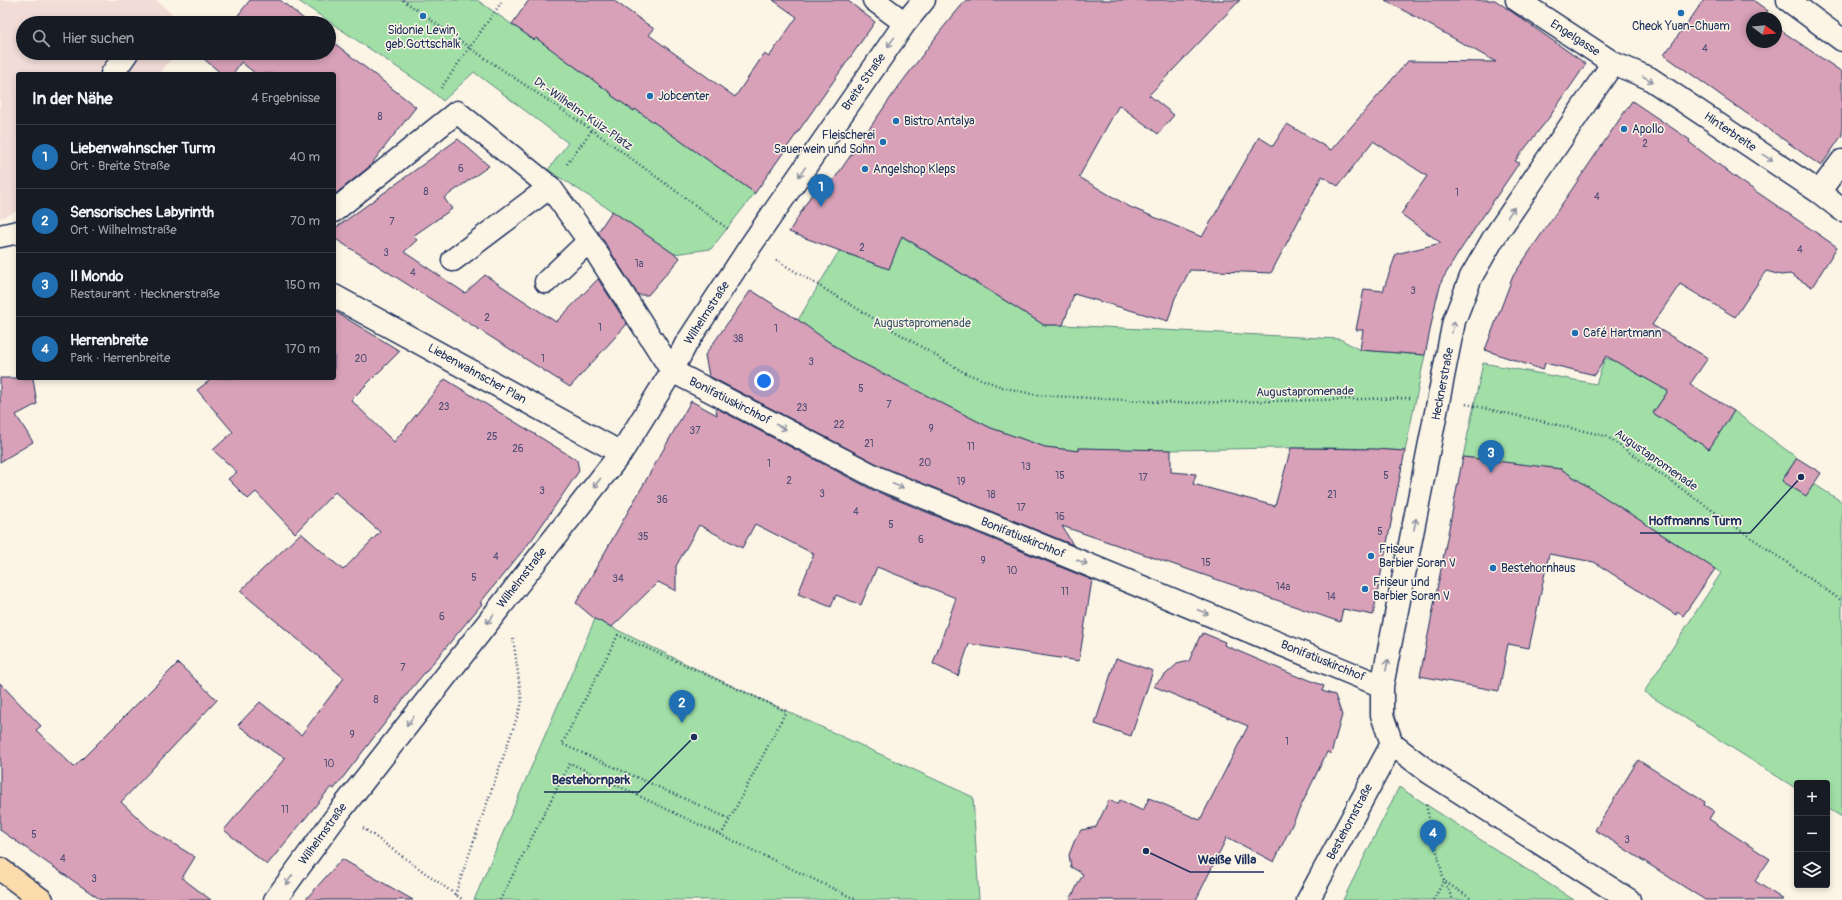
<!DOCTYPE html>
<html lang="de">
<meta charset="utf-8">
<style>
:root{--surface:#171b24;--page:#20242c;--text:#f1f3f6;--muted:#9ea1a6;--line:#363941;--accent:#1f6fb2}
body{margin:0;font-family:Pangolin,sans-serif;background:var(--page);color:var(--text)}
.controls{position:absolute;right:12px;bottom:12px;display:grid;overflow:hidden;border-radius:4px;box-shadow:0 2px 6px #0003}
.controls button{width:36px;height:36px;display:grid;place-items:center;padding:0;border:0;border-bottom:1px solid var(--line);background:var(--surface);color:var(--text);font:20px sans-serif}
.compass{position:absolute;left:1746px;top:12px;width:36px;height:36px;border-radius:50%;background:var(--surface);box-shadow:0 2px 6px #0003;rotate:106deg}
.you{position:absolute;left:764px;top:381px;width:14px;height:14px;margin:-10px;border:3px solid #fff;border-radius:50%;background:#1a73e8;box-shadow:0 0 0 6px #1a73e833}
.badge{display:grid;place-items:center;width:26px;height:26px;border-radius:50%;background:var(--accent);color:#fff;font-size:13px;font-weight:700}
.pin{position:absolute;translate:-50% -33px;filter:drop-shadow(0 1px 2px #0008)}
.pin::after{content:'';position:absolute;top:21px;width:14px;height:12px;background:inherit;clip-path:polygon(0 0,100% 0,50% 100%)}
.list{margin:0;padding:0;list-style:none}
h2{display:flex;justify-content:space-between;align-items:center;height:52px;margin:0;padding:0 16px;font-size:17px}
h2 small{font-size:13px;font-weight:400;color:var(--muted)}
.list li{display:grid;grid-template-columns:26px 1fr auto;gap:12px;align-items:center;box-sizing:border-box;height:64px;padding:0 16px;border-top:1px solid var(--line)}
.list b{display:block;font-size:15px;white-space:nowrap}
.list p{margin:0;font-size:13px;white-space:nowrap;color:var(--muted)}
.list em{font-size:13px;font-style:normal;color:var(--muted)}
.icon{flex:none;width:22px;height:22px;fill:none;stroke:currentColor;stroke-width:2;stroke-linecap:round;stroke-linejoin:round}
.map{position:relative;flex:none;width:1842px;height:900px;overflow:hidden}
.search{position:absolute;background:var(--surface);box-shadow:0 2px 6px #0003;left:16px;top:16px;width:320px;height:44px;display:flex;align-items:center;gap:10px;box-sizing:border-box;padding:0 14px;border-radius:22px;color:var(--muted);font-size:15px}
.panel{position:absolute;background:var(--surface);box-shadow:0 2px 6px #0003;left:16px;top:72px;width:320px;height:308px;border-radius:4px}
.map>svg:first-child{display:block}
.built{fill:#f1dcd7}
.green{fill:#a1dfa7;stroke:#5e8782}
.building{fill:#d8a1b7;stroke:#1b2f5e}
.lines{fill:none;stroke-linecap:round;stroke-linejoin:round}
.minor-casing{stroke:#1b2f5e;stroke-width:25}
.major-casing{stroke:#1b2f5e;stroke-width:25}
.path{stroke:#1b2f5e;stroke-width:2.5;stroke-dasharray:1 3;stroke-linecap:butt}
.minor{stroke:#fcf5e5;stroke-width:22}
.major{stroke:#fcdcac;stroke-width:22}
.oneway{stroke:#8c92a2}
.poi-dot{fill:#1f6fb2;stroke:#fcf5e5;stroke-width:1.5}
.labels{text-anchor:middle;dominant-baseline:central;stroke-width:3;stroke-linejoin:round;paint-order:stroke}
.number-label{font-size:10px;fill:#4a4c74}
.poi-label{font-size:12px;fill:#1b2f5e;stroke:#fcf5e5;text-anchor:start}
.street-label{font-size:12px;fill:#1b2f5e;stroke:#fcf5e5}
.park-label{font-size:12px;fill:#3c5b70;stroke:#fcf5e5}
.leader{fill:none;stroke:#1b2f5e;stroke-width:1.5}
.callout-dot{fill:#1b2f5e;stroke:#fcf5e5;stroke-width:1.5}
.callout-label{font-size:13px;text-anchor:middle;font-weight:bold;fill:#1b2f5e;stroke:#fcf5e5;stroke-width:3;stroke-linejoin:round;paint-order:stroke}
</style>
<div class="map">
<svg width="1842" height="900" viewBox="0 0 1842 900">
<rect width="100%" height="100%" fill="#fcf5e5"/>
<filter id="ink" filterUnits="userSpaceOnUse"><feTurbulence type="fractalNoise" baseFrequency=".025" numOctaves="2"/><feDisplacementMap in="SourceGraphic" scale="8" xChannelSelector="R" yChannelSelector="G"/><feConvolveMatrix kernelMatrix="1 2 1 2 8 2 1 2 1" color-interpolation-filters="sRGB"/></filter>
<g filter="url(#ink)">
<path class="built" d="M0,0h156l26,23h-159v30h152l-15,21h-142v137l-18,7z"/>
<path class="green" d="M297,0h180l57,40 2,-2 76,56v2l22,15 1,-2 120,84 -44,56 -37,5 -62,-43 -64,-41 20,-27 -94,-71 -31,29 -15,-13z
M901,236l143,89h19l277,14 20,11 65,5 -20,96c-78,-6 -156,-2 -234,-1 -31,0 -61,-1 -92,-2v3l-34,-4 -54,-19 -141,-71 -52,-37 41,-69 50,18z
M1605,358l10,3 53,30 -15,22 56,36 25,-38 63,47 -15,22 32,4 28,18v315l-15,-9v-25h-30v6l-153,-97 77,-119 -160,-104 -15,-2 -10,7 -45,-13 1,-4h-5v3l-24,-3 20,-94 113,21z
M595,619l120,59 258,119 6,103h-505z
M1399,787l175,113h-231z"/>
<path class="building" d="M250,0h30l29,23h-77z
M529,0h84l41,29 -5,6 86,62 29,-43 5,3 28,-40 -24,-17h74l28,22 -120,171 -120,-84 -1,2 -23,-16 1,-1 -76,-56 -2,2 -22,-16z
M966,0h274l-91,95 25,20 -16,19 -39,-29 -40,72 51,30 72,30 57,-100 14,9 14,-22 44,26 77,-89 88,1 -111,-62h110l91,64 -38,55 -33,42 4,2 -60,89 -17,28 -6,21 -11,54 -65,-5 3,-20h-7l8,-41 19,2 13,-37 45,-11 -40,-29 26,-38 -54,-35 -35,45 -16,-10 -51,97 -81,-3 -15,28 -7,23 -94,-27 -11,31h-19l-142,-89 -13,33 -100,-37 30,-50 9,6 68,-98 46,-61z
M1704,0h49l15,11 -5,7h-11v24h24v-15l66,45v63l-21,31 -157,-111z
M329,39l87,68 -47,60 -35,28v-121h-78l-15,-12 -8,12h-11l-18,-15 4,-6h121z
M1632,101l58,39 -1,2 49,37 99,68 -25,40 -22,-13 -9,1 -15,-4 -31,46 -55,-33 -28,41 56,33 -18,26 44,27 -25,38 -56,-36 15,-22 -62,-35 -11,19 -50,-12 -2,7 -58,-20 28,-74z
M458,139l31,27 -45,32 8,11 -39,27 4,4 -13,12 61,41 20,-18 71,47 42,-43 29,45 -57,63 -236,-149v-9z
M612,211l68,47 -32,37h-10l-40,-63z
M751,290l47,30 52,37 141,71 54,19 34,4v-3l92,2v22l25,2 -3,10 82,22 16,-58 84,1 30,2 -32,164 -30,-6 -3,13 -278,-96 11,19 -190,-78 -174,-91 -4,-21z
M334,311l66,40 -49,49 43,42 51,-63 132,81 2,11 -46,67 -53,65 2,1 -70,84 -78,101 -3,-2 -64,78 -43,-35 61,-72 -11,-6 -36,-27 22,-23 41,33 43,-57 -104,-87 61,-58 42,37 37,-38 -45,-40 -40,41 -39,-41 -8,7 -20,-20 9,-7 -24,-22 20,-18 -36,-42 16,-12h121z
M0,378h33l4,26 -21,11 17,27 -33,20z
M691,401l26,14 -1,-7 157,82 219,90 -13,81 -110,-17 -11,32 -25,-12 23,-66 -79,-31 -16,38 -25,-10 -5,12 -33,-13 16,-40 -59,-30 -13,24 -43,-23 -23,41v25l-18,-9 -46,45 -17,-8 -19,-16z
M1463,457l98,12 154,100 -32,47 -6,-4 -1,3 -82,-53 -45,-8 -20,94 -21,-4 -9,47 -79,-15z
M1797,458l24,15 -15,23 -24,-15z
M1203,633l22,9 -1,3 77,33 1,-1 22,9 -2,5 13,4 7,20 -11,39 -4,-2 -53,110 -47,-25 -31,63h-126l13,-26 -12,-7 -2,-12 5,-13 7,-12 15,-3 13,-27 9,4 2,-4 23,11 6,-13 51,22 48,-94 -95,-40 24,-22 12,-3 11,-25 1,1z
M1116,658l37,13 -22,65 -36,-12z
M178,663l39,37 -96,102 30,28 44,27 -13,21 29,22h-110l-101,-70v-147l41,43 -5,4 38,37z
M1638,760l67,42 -1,3 10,6 -5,8 61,40 -15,22 29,19h-79l-110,-70z
M342,859l71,41h-108z"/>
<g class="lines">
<g class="minor-casing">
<path id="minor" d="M874,0l31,23
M1517,0l96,63 36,15 170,114 23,18
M1788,0l54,40
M1613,63l-120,176 -22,38 -17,44 -72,365v29l10,29 38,29 199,127
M112,74l15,-21
M1819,192l23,-31
M334,211l123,-99 93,75 39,54 83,130 206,107 504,208
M0,236l18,-4
M453,260l97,-73
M546,282l43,-41
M334,296l287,157
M275,900l65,-89 281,-358 51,-82 14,-27 65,-99 154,-222 19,-23
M1308,900l84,-156"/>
</g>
<g class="major-casing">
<path id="major" d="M0,869l42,31"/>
</g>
<path class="path" d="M403,0l67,48 122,82 136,99
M441,88l62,-88
M567,164l25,-34
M776,260l189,113 37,14 34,8 143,8 231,-5
M1466,404l140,32 236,165
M1426,805l18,76 9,19
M363,828l100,72
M721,835l9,-16 -168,-75 56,-109 168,76 -56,108
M455,895l67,-192 -9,-66
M500,900l70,-137 287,137
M1433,900l11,-19 29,19"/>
<use href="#minor" class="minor"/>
<use href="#major" class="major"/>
</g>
<defs><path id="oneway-shaft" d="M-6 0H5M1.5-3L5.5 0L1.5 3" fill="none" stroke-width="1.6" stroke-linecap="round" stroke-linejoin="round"/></defs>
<g class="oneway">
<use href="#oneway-shaft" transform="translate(891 42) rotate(125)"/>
<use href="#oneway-shaft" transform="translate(1648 79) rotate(28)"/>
<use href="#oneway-shaft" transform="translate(1768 158) rotate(34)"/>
<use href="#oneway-shaft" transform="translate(802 172) rotate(125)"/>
<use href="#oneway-shaft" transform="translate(1511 212) rotate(-56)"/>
<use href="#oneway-shaft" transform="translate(1453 327) rotate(-79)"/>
<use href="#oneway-shaft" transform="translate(781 427) rotate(27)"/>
<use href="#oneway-shaft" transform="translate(597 483) rotate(128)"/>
<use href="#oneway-shaft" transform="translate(898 486) rotate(22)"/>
<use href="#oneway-shaft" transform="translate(1415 524) rotate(-79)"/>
<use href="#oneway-shaft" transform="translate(1082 562) rotate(22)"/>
<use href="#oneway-shaft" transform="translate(1203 612) rotate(22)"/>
<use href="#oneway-shaft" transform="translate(490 619) rotate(128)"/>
<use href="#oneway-shaft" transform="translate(1387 665) rotate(-79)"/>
<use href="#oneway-shaft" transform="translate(410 721) rotate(128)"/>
<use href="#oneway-shaft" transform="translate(289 880) rotate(126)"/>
</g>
</g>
<g class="poi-dot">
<circle cx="1681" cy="13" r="4"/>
<circle cx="423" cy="16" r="4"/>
<circle cx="650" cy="96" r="4"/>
<circle cx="896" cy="121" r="4"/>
<circle cx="1624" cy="129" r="4"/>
<circle cx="883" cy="142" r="4"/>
<circle cx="865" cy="169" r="4"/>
<circle cx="1575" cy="333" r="4"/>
<circle cx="1371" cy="556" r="4"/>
<circle cx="1493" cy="568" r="4"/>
<circle cx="1365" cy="589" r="4"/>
</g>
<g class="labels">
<g class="number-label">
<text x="1705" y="49">4</text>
<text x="380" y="117">8</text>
<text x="1645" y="144">2</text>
<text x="461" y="169">6</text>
<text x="426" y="192">8</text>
<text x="1457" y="193">1</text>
<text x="1597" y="197">4</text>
<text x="392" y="222">7</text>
<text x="862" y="248">2</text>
<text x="1800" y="250">4</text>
<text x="386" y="253">3</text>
<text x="639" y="264">1a</text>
<text x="413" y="273">4</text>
<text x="1413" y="291">3</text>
<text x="487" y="318">2</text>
<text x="600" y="328">1</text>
<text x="776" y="329">1</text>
<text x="738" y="339">38</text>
<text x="361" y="359">20</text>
<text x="543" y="359">1</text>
<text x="811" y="362">3</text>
<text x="861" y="389">5</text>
<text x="889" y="405">7</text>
<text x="444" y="407">23</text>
<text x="802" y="408">23</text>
<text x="839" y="425">22</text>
<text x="931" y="429">9</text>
<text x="695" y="431">37</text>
<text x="492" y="437">25</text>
<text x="869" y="444">21</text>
<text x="971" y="447">11</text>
<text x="518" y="449">26</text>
<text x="925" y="463">20</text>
<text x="769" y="464">1</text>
<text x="1026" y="467">13</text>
<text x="1060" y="476">15</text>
<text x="1386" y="476">5</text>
<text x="1143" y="478">17</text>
<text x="789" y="481">2</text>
<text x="961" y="482">19</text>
<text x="542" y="491">3</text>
<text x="822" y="494">3</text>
<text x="991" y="495">18</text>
<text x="1332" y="495">21</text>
<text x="662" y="500">36</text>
<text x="1021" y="508">17</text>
<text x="856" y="512">4</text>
<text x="1060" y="517">16</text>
<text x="891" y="525">5</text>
<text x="1380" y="532">5</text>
<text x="643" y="537">35</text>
<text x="921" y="540">6</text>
<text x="496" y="557">4</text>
<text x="983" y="561">9</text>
<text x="1206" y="563">15</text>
<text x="1012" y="571">10</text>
<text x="474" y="578">5</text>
<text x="618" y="579">34</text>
<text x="1283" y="587">14a</text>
<text x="1065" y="592">11</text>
<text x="1331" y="597">14</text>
<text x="442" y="617">6</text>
<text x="403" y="668">7</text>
<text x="376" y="700">8</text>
<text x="352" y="735">9</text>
<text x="1287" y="742">1</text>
<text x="329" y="764">10</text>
<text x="285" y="810">11</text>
<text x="34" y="835">5</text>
<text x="1627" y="840">3</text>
<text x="63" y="859">4</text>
<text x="94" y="879">3</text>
</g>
<g class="poi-label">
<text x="1681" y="26" text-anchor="middle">Cheok Yuan-Chuam</text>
<text x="423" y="30" text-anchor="middle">Sidonie Lewin,<tspan x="423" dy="14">geb.Gottschalk</tspan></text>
<text x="658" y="96">Jobcenter</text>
<text x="904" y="121">Bistro Antalya</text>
<text x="1632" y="129">Apollo</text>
<text x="875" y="135" text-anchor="end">Fleischerei<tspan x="875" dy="14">Sauerwein und Sohn</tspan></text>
<text x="873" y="169">Angelshop Kleps</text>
<text x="1583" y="333">Café Hartmann</text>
<text x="1379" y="549">Friseur<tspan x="1379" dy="14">Barbier Soran V</tspan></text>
<text x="1501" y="568">Bestehornhaus</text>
<text x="1373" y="582">Friseur und<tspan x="1373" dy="14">Barbier Soran V</tspan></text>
</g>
<g class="street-label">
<text transform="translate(1575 38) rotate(33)">Engelgasse</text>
<text transform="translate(864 82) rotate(-55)">Breite Straße</text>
<text transform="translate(583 114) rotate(35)">Dr.-Wilhelm-Külz-Platz</text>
<text transform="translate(1730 132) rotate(34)">Hinterbreite</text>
<text transform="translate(707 313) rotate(-57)">Wilhelmstraße</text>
<text transform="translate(477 374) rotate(29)">Liebenwahnscher Plan</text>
<text transform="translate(1443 384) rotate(-79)">Hecknerstraße</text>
<text transform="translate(1305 392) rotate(-1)">Augustapromenade</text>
<text transform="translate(730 401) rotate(27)">Bonifatiuskirchhof</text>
<text transform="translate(1656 460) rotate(35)">Augustapromenade</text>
<text transform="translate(1023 538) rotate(22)">Bonifatiuskirchhof</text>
<text transform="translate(522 578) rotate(-52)">Wilhelmstraße</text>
<text transform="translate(1323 661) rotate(22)">Bonifatiuskirchhof</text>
<text transform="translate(1350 822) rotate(-62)">Bestehornstraße</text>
<text transform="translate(323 834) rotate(-54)">Wilhelmstraße</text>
</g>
<g class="park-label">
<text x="922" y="323">Augustapromenade</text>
</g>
</g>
<path class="leader" d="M1801 477L1750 533H1640M694 737L639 792H544M1146 851L1190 872H1264"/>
<g class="callout-dot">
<circle cx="1801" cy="477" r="4"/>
<circle cx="694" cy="737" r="4"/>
<circle cx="1146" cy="851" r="4"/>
</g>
<g class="callout-label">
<text x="1695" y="525">Hoffmanns Turm</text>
<text x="591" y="784">Bestehornpark</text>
<text x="1227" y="864">Weiße Villa</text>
</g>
</svg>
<div class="controls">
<button>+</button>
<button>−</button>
<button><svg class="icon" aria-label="layers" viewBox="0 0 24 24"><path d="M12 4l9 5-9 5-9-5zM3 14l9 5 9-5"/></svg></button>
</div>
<svg class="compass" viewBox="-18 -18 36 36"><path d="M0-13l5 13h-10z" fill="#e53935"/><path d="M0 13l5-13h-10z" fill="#9ea1a6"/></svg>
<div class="you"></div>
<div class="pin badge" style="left:821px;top:207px">1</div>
<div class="pin badge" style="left:682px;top:723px">2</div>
<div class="pin badge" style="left:1491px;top:473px">3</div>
<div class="pin badge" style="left:1433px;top:853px">4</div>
<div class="search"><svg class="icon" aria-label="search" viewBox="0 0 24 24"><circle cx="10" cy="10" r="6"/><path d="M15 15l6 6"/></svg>Hier suchen</div>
<section class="panel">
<h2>In der Nähe<small>4 Ergebnisse</small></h2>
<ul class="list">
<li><span class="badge">1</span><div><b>Liebenwahnscher Turm</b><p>Ort · Breite Straße</p></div><em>40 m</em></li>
<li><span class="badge">2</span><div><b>Sensorisches Labyrinth</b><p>Ort · Wilhelmstraße</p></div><em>70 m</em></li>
<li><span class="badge">3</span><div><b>Il Mondo</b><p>Restaurant · Hecknerstraße</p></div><em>150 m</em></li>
<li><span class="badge">4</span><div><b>Herrenbreite</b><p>Park · Herrenbreite</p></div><em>170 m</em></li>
</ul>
</section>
</div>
